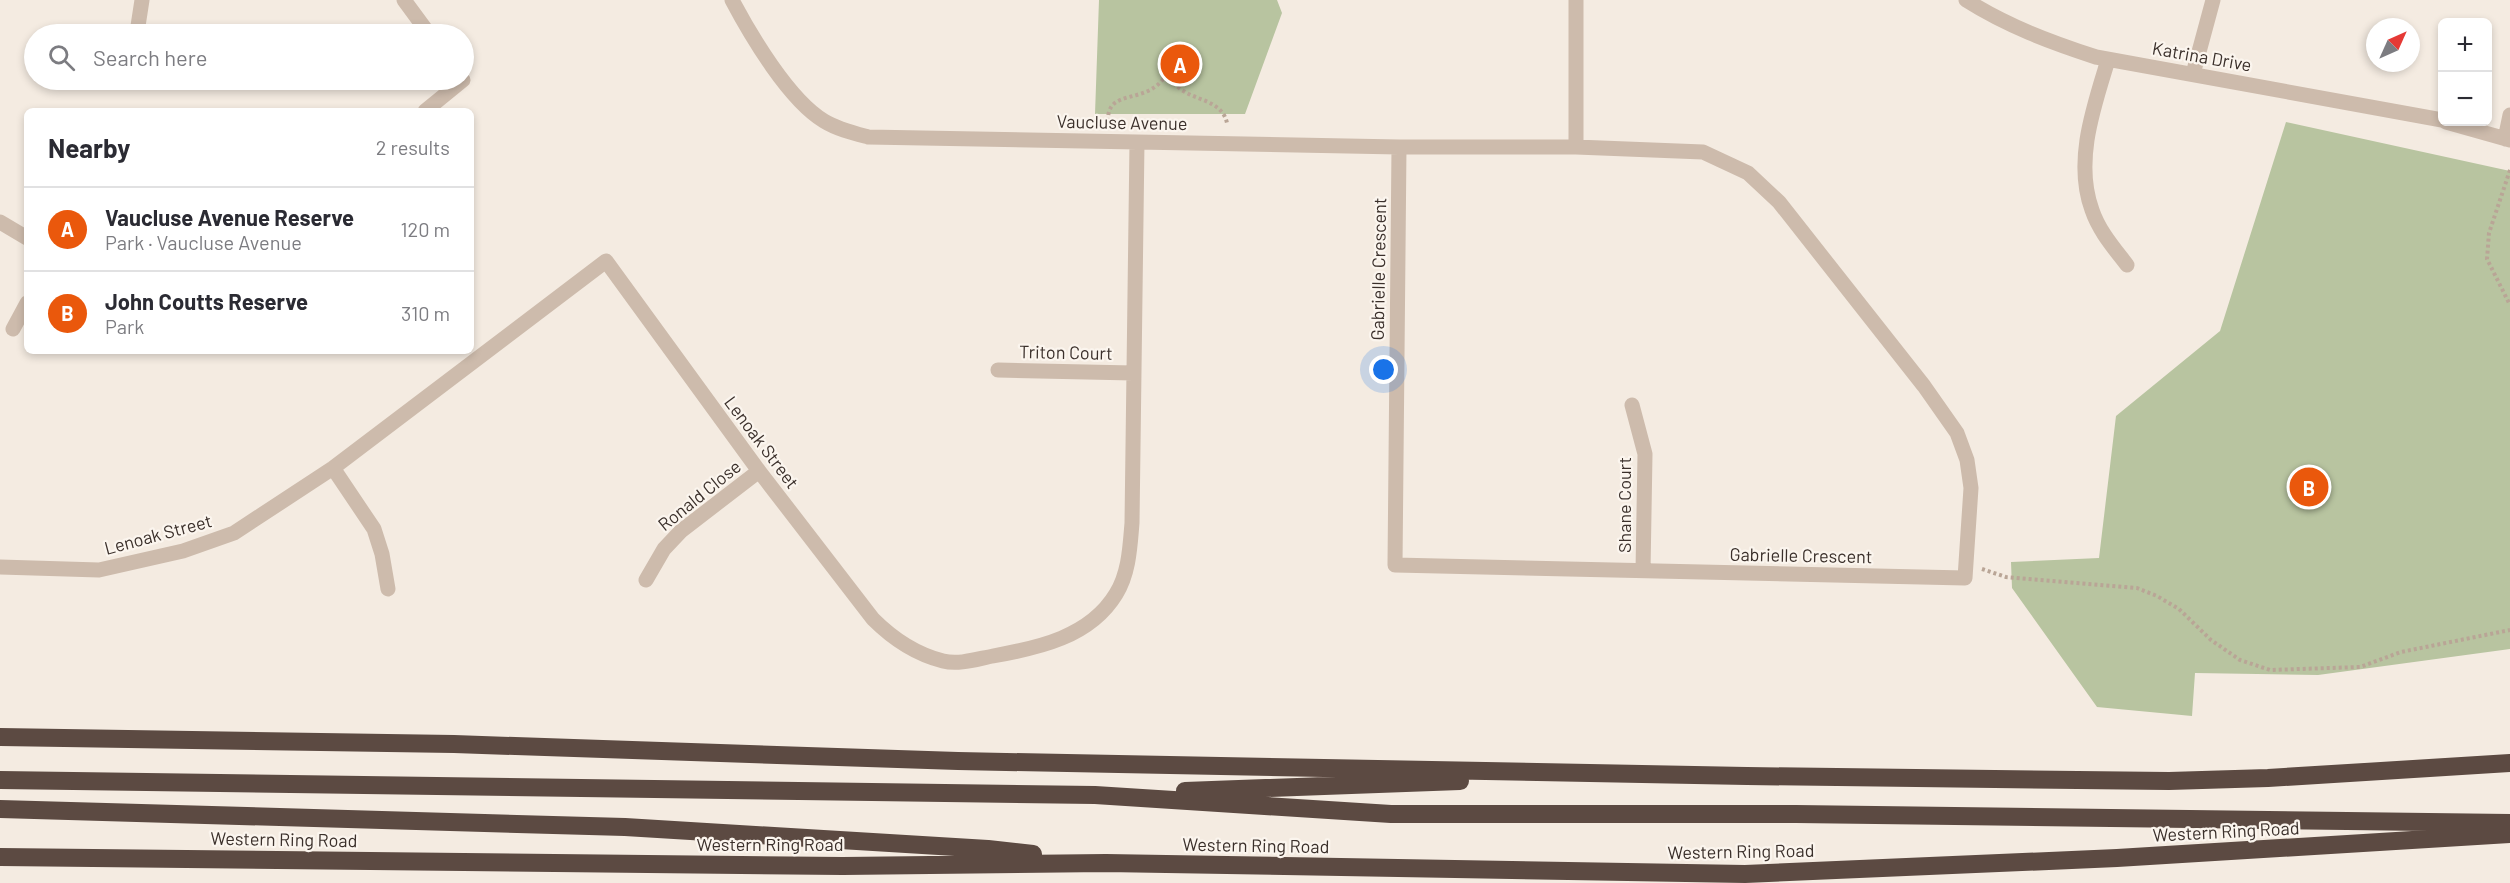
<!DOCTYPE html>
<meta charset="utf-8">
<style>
:root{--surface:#fff;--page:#f7f7f7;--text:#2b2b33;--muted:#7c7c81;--line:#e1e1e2;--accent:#ea580c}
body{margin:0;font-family:Barlow,sans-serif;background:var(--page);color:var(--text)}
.controls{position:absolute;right:18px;top:18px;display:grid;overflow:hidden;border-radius:9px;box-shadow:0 3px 9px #0003}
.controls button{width:54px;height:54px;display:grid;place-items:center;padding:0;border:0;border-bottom:2px solid var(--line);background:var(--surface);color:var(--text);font:30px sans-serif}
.compass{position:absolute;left:2366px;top:18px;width:54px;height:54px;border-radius:50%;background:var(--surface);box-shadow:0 3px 9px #0003;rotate:45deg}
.you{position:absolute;left:1384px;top:370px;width:21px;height:21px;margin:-15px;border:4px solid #fff;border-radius:50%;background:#1a73e8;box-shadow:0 0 0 9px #1a73e833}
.badge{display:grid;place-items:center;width:39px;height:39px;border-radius:50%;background:var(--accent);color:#fff;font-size:20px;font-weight:700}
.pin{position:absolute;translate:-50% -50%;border:3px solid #fff;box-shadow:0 2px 6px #0006}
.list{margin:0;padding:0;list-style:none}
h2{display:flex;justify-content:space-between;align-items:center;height:78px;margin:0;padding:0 24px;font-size:26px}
h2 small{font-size:20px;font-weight:400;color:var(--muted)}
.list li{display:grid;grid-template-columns:39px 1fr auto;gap:18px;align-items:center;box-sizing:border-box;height:84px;padding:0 24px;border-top:2px solid var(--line)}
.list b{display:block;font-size:22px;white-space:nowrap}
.list p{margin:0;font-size:20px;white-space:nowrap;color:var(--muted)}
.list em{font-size:20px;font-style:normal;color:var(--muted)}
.icon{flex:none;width:33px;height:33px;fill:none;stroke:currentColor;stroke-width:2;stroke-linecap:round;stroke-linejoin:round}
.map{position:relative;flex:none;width:2510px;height:883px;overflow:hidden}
.search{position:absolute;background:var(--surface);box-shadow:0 3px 9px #0003;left:24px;top:24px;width:450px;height:66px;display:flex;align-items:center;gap:15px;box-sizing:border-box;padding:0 21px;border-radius:33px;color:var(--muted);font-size:22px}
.panel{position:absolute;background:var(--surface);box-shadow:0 3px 9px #0003;left:24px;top:108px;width:450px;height:246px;border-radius:9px}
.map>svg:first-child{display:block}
.green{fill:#b8c4a0}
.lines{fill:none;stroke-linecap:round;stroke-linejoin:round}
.path{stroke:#b9a596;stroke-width:4;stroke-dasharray:3 3;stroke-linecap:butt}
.minor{stroke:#cdbbac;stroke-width:15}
.motorway{stroke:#5c4a42;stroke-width:18}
.labels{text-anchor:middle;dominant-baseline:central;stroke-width:4.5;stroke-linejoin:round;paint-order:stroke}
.street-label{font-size:18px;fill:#3b302b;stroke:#fbf5ee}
</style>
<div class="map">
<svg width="2510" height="883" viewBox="0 0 2510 883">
<rect width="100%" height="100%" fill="#f4ebe1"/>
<path class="green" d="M1099,0h178l5,13 -37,101h-150z
M2286,122l224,49v478l-192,26 -123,-2 -3,43 -95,-9 -85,-119 -1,-26 88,-4 17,-142 104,-85z"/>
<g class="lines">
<path class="path" d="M1166,60c3,47 54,30 61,63
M1108,121c-1,-35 41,-14 59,-48
M2510,170l-21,63 -2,26 23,46
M1982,569l24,8 131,11 20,8 22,13 32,31 29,20 30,10 90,-3 41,-15 109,-22"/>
<path class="minor" d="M404,0l25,34
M732,0c19,36 57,100 92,121 13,8 29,12 44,16l531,10h177l127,5 45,21 31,29 145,184 33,47 10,27 4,28 -6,90 -570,-13 4,-418
M1576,0v147
M1966,0c41,26 84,42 130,57l346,63
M138,26l4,-26
M2108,60c-14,46 -34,101 -16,150 7,21 22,38 35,55
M2193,74l20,-74
M425,111l38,-31
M2446,122l64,18
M2505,139l5,-24
M0,222l27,16
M13,329l14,-26
M998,370l135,3
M1632,405l13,49 -2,117
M333,468l41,61 8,25 6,35
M0,567l99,3 84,-19 51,-18 99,-65 273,-207 153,210 114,148c20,20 42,35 70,42 16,4 34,-2 50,-5 45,-8 97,-19 123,-62 13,-21 14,-47 16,-71l5,-381
M646,580l18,-31 17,-18 78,-60"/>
<path class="motorway" d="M0,737l454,7 504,17 789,15 422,5 99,-3 242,-15
M0,780l1095,15 296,19h405l714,9
M1185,791l275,-10
M0,809l625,18 363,22 45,5
M0,857l843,9 263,-3 639,11 372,-16 393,-24"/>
</g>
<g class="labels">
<g class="street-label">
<text transform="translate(2202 56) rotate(10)">Katrina Drive</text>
<text transform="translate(1122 122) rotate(1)">Vaucluse Avenue</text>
<text transform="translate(1378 269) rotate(-89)">Gabrielle Crescent</text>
<text transform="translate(1066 352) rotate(1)">Triton Court</text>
<text transform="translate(762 442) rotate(53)">Lenoak Street</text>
<text transform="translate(699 495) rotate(-39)">Ronald Close</text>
<text transform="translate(1624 505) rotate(-90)">Shane Court</text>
<text transform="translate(158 534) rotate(-15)">Lenoak Street</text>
<text transform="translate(1801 555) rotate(1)">Gabrielle Crescent</text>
<text transform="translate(2226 831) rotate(-3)">Western Ring Road</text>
<text transform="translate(284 839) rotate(1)">Western Ring Road</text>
<text x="770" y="844">Western Ring Road</text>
<text transform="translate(1256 845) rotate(1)">Western Ring Road</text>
<text transform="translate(1741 851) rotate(-1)">Western Ring Road</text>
</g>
</g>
</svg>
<div class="controls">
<button>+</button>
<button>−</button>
</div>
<svg class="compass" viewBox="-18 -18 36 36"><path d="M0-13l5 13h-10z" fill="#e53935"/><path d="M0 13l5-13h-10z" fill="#7c7c81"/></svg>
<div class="you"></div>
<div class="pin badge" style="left:1180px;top:64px">A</div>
<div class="pin badge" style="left:2309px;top:487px">B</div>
<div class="search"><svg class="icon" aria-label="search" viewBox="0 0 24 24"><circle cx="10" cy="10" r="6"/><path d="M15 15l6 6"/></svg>Search here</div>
<section class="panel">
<h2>Nearby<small>2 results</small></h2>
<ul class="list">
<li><span class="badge">A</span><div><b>Vaucluse Avenue Reserve</b><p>Park · Vaucluse Avenue</p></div><em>120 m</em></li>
<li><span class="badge">B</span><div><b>John Coutts Reserve</b><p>Park</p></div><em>310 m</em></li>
</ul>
</section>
</div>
